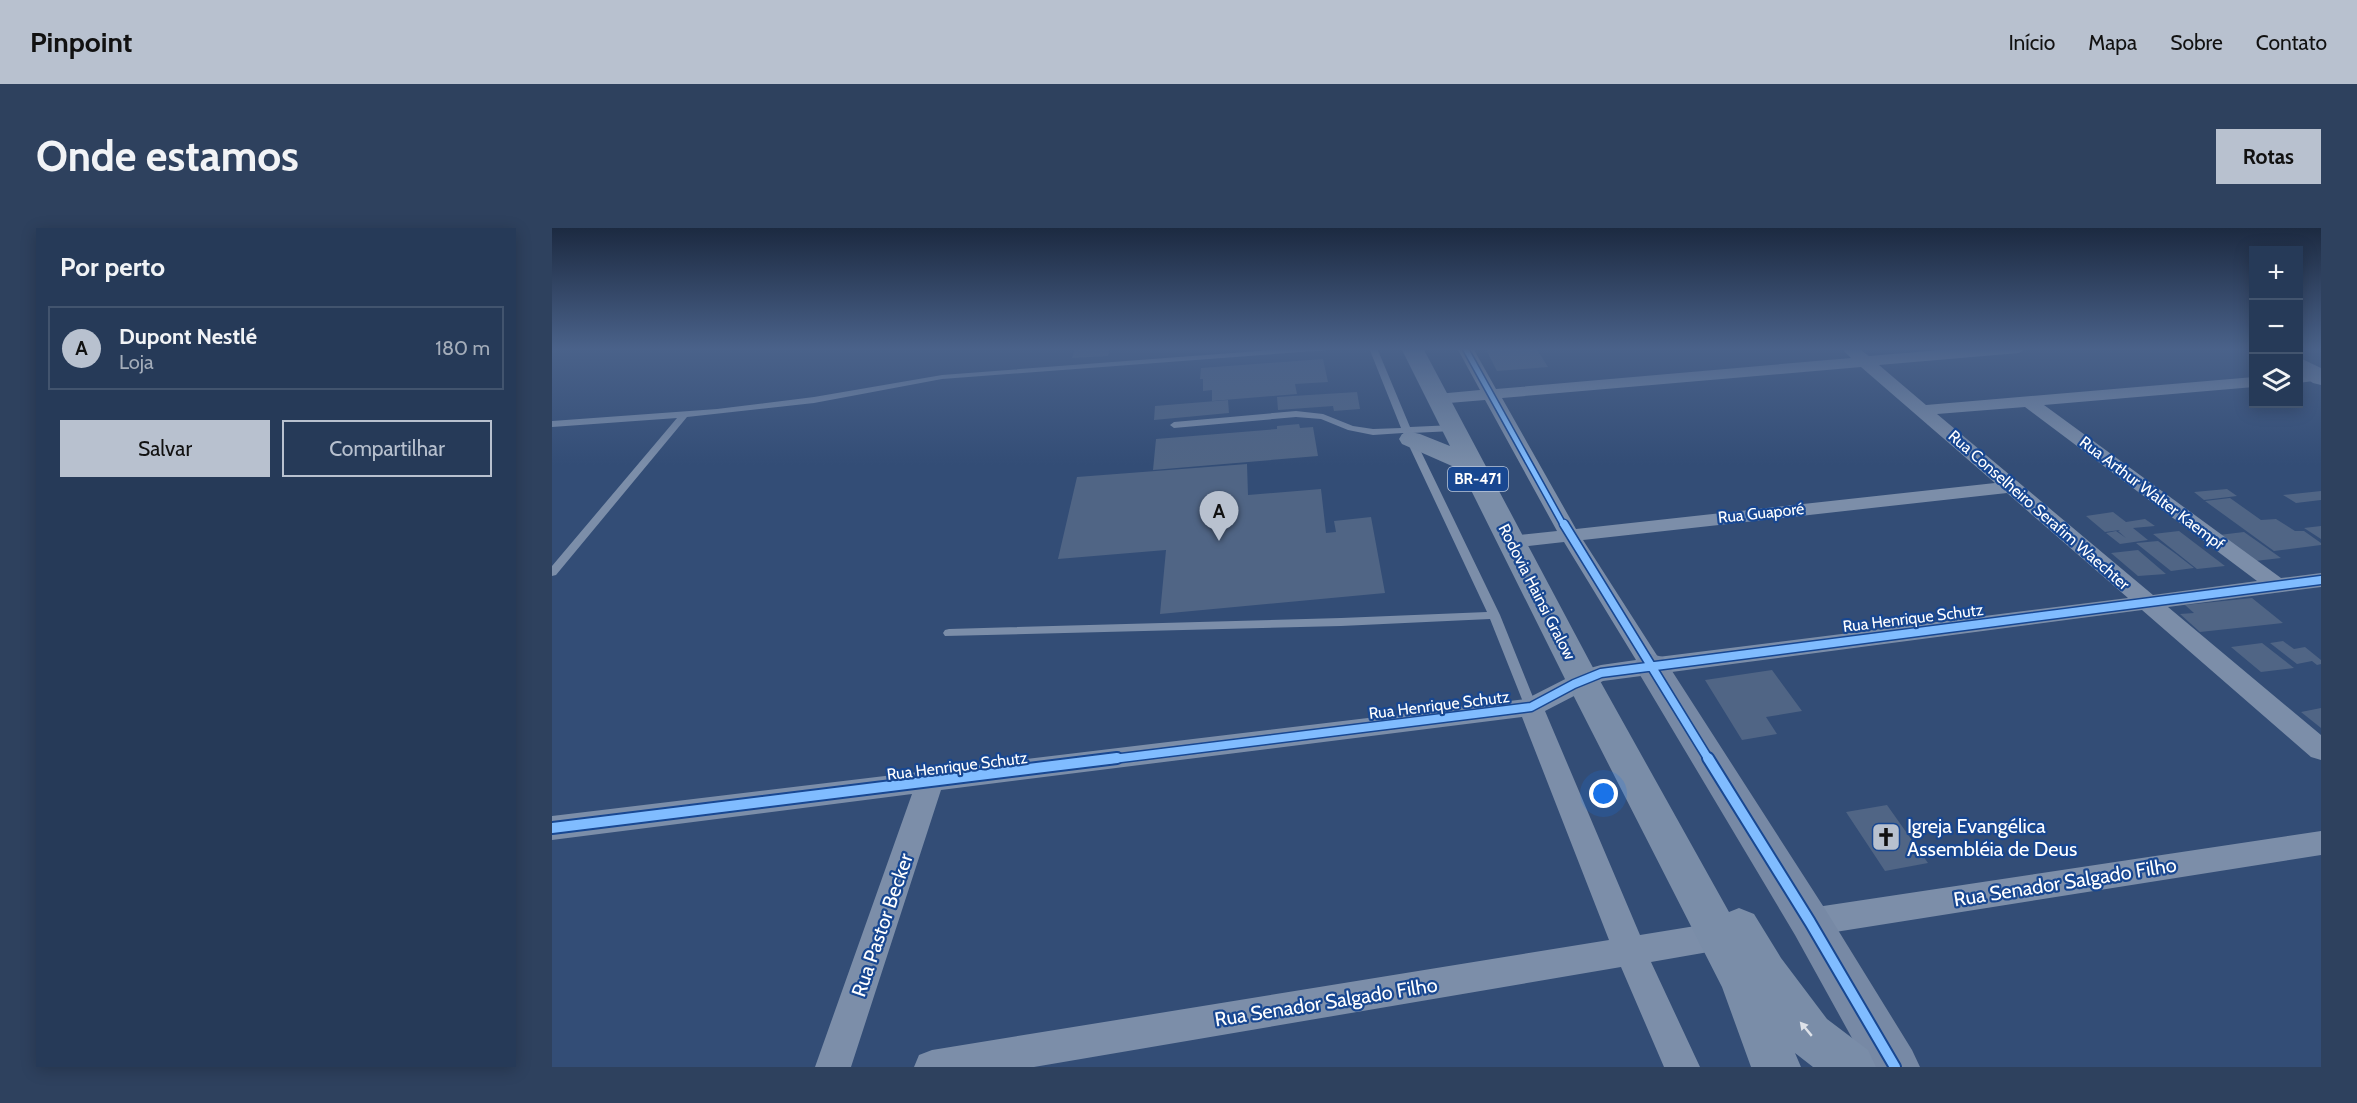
<!DOCTYPE html>
<html lang="pt">
<meta charset="utf-8">
<style>
:root{--surface:#263a58;--page:#2e415e;--text:#f1f3f6;--muted:#a4adba;--line:#42546e;--accent:#b8c1cf}
body{margin:0;font-family:Cabin,sans-serif;background:var(--page);color:var(--text)}
.controls{position:absolute;right:18px;top:18px;display:grid;overflow:hidden;border-radius:0px;box-shadow:0 3px 15px #0003}
.controls button{width:54px;height:54px;display:grid;place-items:center;padding:0;border:0;border-bottom:2px solid var(--line);background:var(--surface);color:var(--text);font:30px sans-serif}
.you{position:absolute;left:1052px;top:566px;width:21px;height:21px;margin:-15px;border:4px solid #fff;border-radius:50%;background:#1a73e8;box-shadow:0 0 0 9px #1a73e833}
.badge{display:grid;place-items:center;width:39px;height:39px;border-radius:50%;background:var(--accent);color:#111;font-size:20px;font-weight:700}
.pin{position:absolute;translate:-50% -50px;filter:drop-shadow(0 2px 3px #0008)}
.pin::after{content:'';position:absolute;top:32px;width:21px;height:18px;background:inherit;clip-path:polygon(0 0,100% 0,50% 100%)}
.list{margin:0;padding:0;list-style:none}
h2{display:flex;justify-content:space-between;align-items:center;height:78px;margin:0;padding:0 24px;font-size:26px}
h2 small{font-size:20px;font-weight:400;color:var(--muted)}
.list li{display:grid;grid-template-columns:39px 1fr auto;gap:18px;align-items:center;box-sizing:border-box;height:84px;margin:0 12px 12px;padding:0 12px;border:2px solid var(--line);border-radius:0px}
.list b{display:block;font-size:22px;white-space:nowrap}
.list p{margin:0;font-size:20px;white-space:nowrap;color:var(--muted)}
.list em{font-size:20px;font-style:normal;color:var(--muted)}
.actions{display:flex;gap:12px;padding:18px 24px}
.actions a{flex:1;padding:14px 0;border:2px solid var(--accent);border-radius:0px;text-align:center;font-size:21px;color:var(--accent)}
.actions .main{background:var(--accent);color:#111}
.icon{flex:none;width:33px;height:33px;fill:none;stroke:currentColor;stroke-width:2;stroke-linecap:round;stroke-linejoin:round}
.map{position:relative;flex:none;width:1769px;height:839px;overflow:hidden;border-radius:0px}
header{display:flex;align-items:center;gap:36px;box-sizing:border-box;height:84px;padding:0 30px;background:var(--accent);color:#111}
header strong{font-size:28px}
nav{display:flex;gap:33px;margin-inline-start:auto;font-size:21px}
.intro{display:flex;align-items:center;justify-content:space-between;box-sizing:border-box;height:144px;padding:0 36px}
h1{margin:0;font-size:42px}
.button{padding:15px 27px;border-radius:0px;background:var(--accent);color:#111;font-size:21px;font-weight:700}
main{display:flex;gap:36px;padding:0 36px}
aside{flex:1;background:var(--surface);border-radius:0px;box-shadow:0 3px 15px #0003}
.map>svg:first-child{display:block}
.building{fill:#506585}
.lines{fill:none;stroke-linecap:round;stroke-linejoin:round}
.lane{fill:#7c8ea9;fill-rule:evenodd}
.street{fill:#7c8ea9;fill-rule:evenodd}
.secondary{fill:#7789a5;fill-rule:evenodd}
.primary{fill:#7a8da8;fill-rule:evenodd}
.cycleway-far2-casing{stroke:#184791;stroke-width:8}
.cycleway-far1-casing{stroke:#184791;stroke-width:11}
.cycleway-casing{stroke:#184791;stroke-width:14}
.cycleway-far2{stroke:#80bcff;stroke-width:5}
.cycleway-far1{stroke:#80bcff;stroke-width:8}
.cycleway{stroke:#80bcff;stroke-width:10}
.oneway{fill:#dee2e9}
.labels{text-anchor:middle;dominant-baseline:central;stroke-width:4.5;stroke-linejoin:round;paint-order:stroke}
.shield{fill:#184791;stroke:#bac8de;stroke-width:1.5}
.shield-label{font-size:15px;font-weight:bold;fill:#fff}
.street-label{font-size:16px;fill:#fff;stroke:#184791}
.near-poi-label{font-size:20px;fill:#fff;stroke:#184791;text-anchor:start}
.near-street-label{font-size:20px;fill:#fff;stroke:#184791}
</style>
<header>
<strong>Pinpoint</strong>
<nav><a>Início</a><a>Mapa</a><a>Sobre</a><a>Contato</a></nav>
</header>
<div class="intro"><h1>Onde estamos</h1><a class="button">Rotas</a></div>
<main>
<aside>
<h2>Por perto<small></small></h2>
<ul class="list">
<li><span class="badge">A</span><div><b>Dupont Nestlé</b><p>Loja</p></div><em>180 m</em></li>
</ul>
<div class="actions"><a class="main">Salvar</a><a>Compartilhar</a></div>
</aside>
<div class="map">
<svg width="1769" height="839" viewBox="0 0 1769 839">
<rect width="100%" height="100%" fill="#334d76"/>
<path class="building" d="M523,120h35l-2,8 -36,2z
M933,120h51l12,19 -51,4z
M771,131l5,23 -33,2 2,10 -85,7v-11l-9,1v-12h-3l1,-11z
M805,164l3,17 -26,2 -1,-5 -55,4 -1,-13z
M676,172l1,13 -75,7 1,-14z
M747,196l1,4 13,-1 5,29 -165,14 3,-31 121,-10v-3z
M695,236l1,31 73,-6 5,44 10,-1 -2,-11 37,-4 14,76 -225,21 6,-64 -108,9 19,-82z
M1675,261l10,7 -33,4 -10,-8z
M1769,263v9l-25,3 -13,-8z
M1678,270l31,22 15,-1 19,12h9l17,12v2l-47,6 -69,-50z
M1561,284l13,10 19,-3 10,7 -22,2 15,12 -28,4 -14,-11 10,-2 10,7 -8,-7 2,-1 -15,2 -19,-16z
M1769,298v13l-17,-11z
M1627,303l46,35 -28,3 -44,-35z
M1692,304l37,26 -26,3 -36,-26z
M1606,313l18,13 18,14 -23,3 -35,-28z
M1586,322l28,24 -28,2 -27,-23z
M1700,370l31,25 -83,9 -20,-18 14,-1 -9,-8z
M1731,413l11,8 11,-2 16,13v4l-4,1 -5,-4 -15,3 -27,-21z
M1710,415l32,25 -33,4 -30,-25z
M1220,442l30,41 -36,6 11,17 -35,6 -37,-60z
M1769,480v20l-20,-16z
M1335,577l41,58 -43,8 -39,-59z"/>
<g class="lines">
<path class="lane" d="M745,120h35l-4,2 -386,29 -128,24 -127,14 -131,158 -4,1v-10l125,-148 -125,9v-6l165,-12 97,-12 128,-22z
M817,120h8l33,79 43,-2 4,3 -4,3 -41,2 88,182 37,92 -1,3h-10l-1,-3 -35,-88 -149,7 -396,10 -2,-3 2,-3 4,-1 392,-11 146,-6 -84,-179 -30,2 -25,-5 -27,-11 -25,-2 -122,11 -4,-3 4,-3 122,-11 27,3 30,12 20,3 28,-1z"/>
<path class="street" d="M905,120h16l23,41 355,-31 -10,-10h17l11,8 96,-8h62l-8,5 -140,12 47,40 328,-28v10l-210,18 237,173 40,-5v14l-153,20 153,128v25l-10,-3 -169,-147 -539,71 -58,30 95,224 80,-13 11,4 5,10 -5,10 -11,4 -69,12 49,105h-36l-43,-100 -587,100h-120l5,-12 13,-5 677,-110 -87,-223 -581,73 -90,277h-36l97,-273 -360,46v-24l974,-117 57,-29 18,-5 35,-5 -72,-118 -53,6 -7,-2 -4,-4 4,-4 7,-2 46,-5 -72,-131 -48,4 -6,-1 -3,-4 3,-4 6,-1 43,-4zM1309,139l134,116 -419,46 -74,-131zM1473,179l232,174 -104,14 -216,-181zM1455,265l121,105 -470,59 -75,-117z
M1769,144v8l-23,3v-10z
M1769,603v24l-511,81 -11,-4 -5,-10 5,-10 11,-4z"/>
<path class="secondary" d="M1746,129l23,11v17l-8,-2 -15,-10z
M1099,426l12,3 162,252 87,141 8,17h-52l-73,-132 -161,-270 5,-8z"/>
<path class="primary" d="M849,120h22l176,331 130,233 10,-4 15,6 27,44 46,61 41,31 8,17h-63l-18,-14 6,14h-50l-29,-80 -157,-308 -104,-209 -59,-26 -3,-5 3,-5 9,-2 9,2 30,12z"/>
<g class="cycleway-far2-casing">
<path id="cycleway-far2" d="M913,120l99,178"/>
</g>
<g class="cycleway-far1-casing">
<path id="cycleway-far1" d="M1012,296l145,236
M553,532l426,-53 43,-23 27,-11 720,-93"/>
</g>
<g class="cycleway-casing">
<path id="cycleway" d="M1156,530l102,164 85,145
M0,600l565,-70"/>
</g>
<use href="#cycleway-far2" class="cycleway-far2"/>
<use href="#cycleway-far1" class="cycleway-far1"/>
<use href="#cycleway" class="cycleway"/>
</g>
<defs><path id="oneway-solid" d="M-6-.8H1V-3.2L6.5 0L1 3.2V.8H-6Z" transform="scale(1.5)"/></defs>
<use class="oneway" href="#oneway-solid" transform="translate(1254 801) rotate(-130)"/>
<linearGradient id="sky" x2="0" y2="1"><stop stop-color="#1c2a41"/><stop offset="0.51" stop-color="#4a628a"/><stop offset="1" stop-color="#4a628a" stop-opacity="0"/></linearGradient>
<rect width="1769" height="237" fill="url(#sky)"/>
<defs>
<g id="church-square" transform="scale(1.5)"><rect x="-9" y="-9" width="18" height="18" rx="4" fill="#b8c1cf" stroke="#184791"/><path d="M-1.2-6h2.4v3.5h3.3v2.4h-3.3V6h-2.4V-.1h-3.3v-2.4h3.3Z" fill="#111"/></g>
</defs>
<g fill-rule="evenodd">
<use href="#church-square" x="1334" y="609"/>
</g>
<g class="labels">
<rect class="shield" x="896" y="239" width="60" height="24" rx="4.5"/>
<g class="shield-label">
<text x="926" y="251">BR-471</text>
</g>
<g class="street-label">
<text transform="translate(1600 265) rotate(37)">Rua Arthur Walter Kaempf</text>
<text transform="translate(1487 282) rotate(41)">Rua Conselheiro Serafim Waechter</text>
<text transform="translate(1209 285) rotate(-6)">Rua Guaporé</text>
<text transform="translate(985 364) rotate(63)">Rodovia Hainsi Gralow</text>
<text transform="translate(1361 390) rotate(-7)">Rua Henrique Schutz</text>
<text transform="translate(887 477) rotate(-7)">Rua Henrique Schutz</text>
<text transform="translate(405 538) rotate(-7)">Rua Henrique Schutz</text>
</g>
<g class="near-poi-label">
<text x="1355" y="598">Igreja Evangélica<tspan x="1355" dy="23">Assembléia de Deus</tspan></text>
</g>
<g class="near-street-label">
<text transform="translate(1513 654) rotate(-9)">Rua Senador Salgado Filho</text>
<text transform="translate(330 697) rotate(-71)">Rua Pastor Becker</text>
<text transform="translate(774 774) rotate(-9)">Rua Senador Salgado Filho</text>
</g>
</g>
</svg>
<div class="controls">
<button>+</button>
<button>−</button>
<button><svg class="icon" aria-label="layers" viewBox="0 0 24 24"><path d="M12 4l9 5-9 5-9-5zM3 14l9 5 9-5"/></svg></button>
</div>
<div class="you"></div>
<div class="pin badge" style="left:667px;top:313px">A</div>
</div>
</main>
